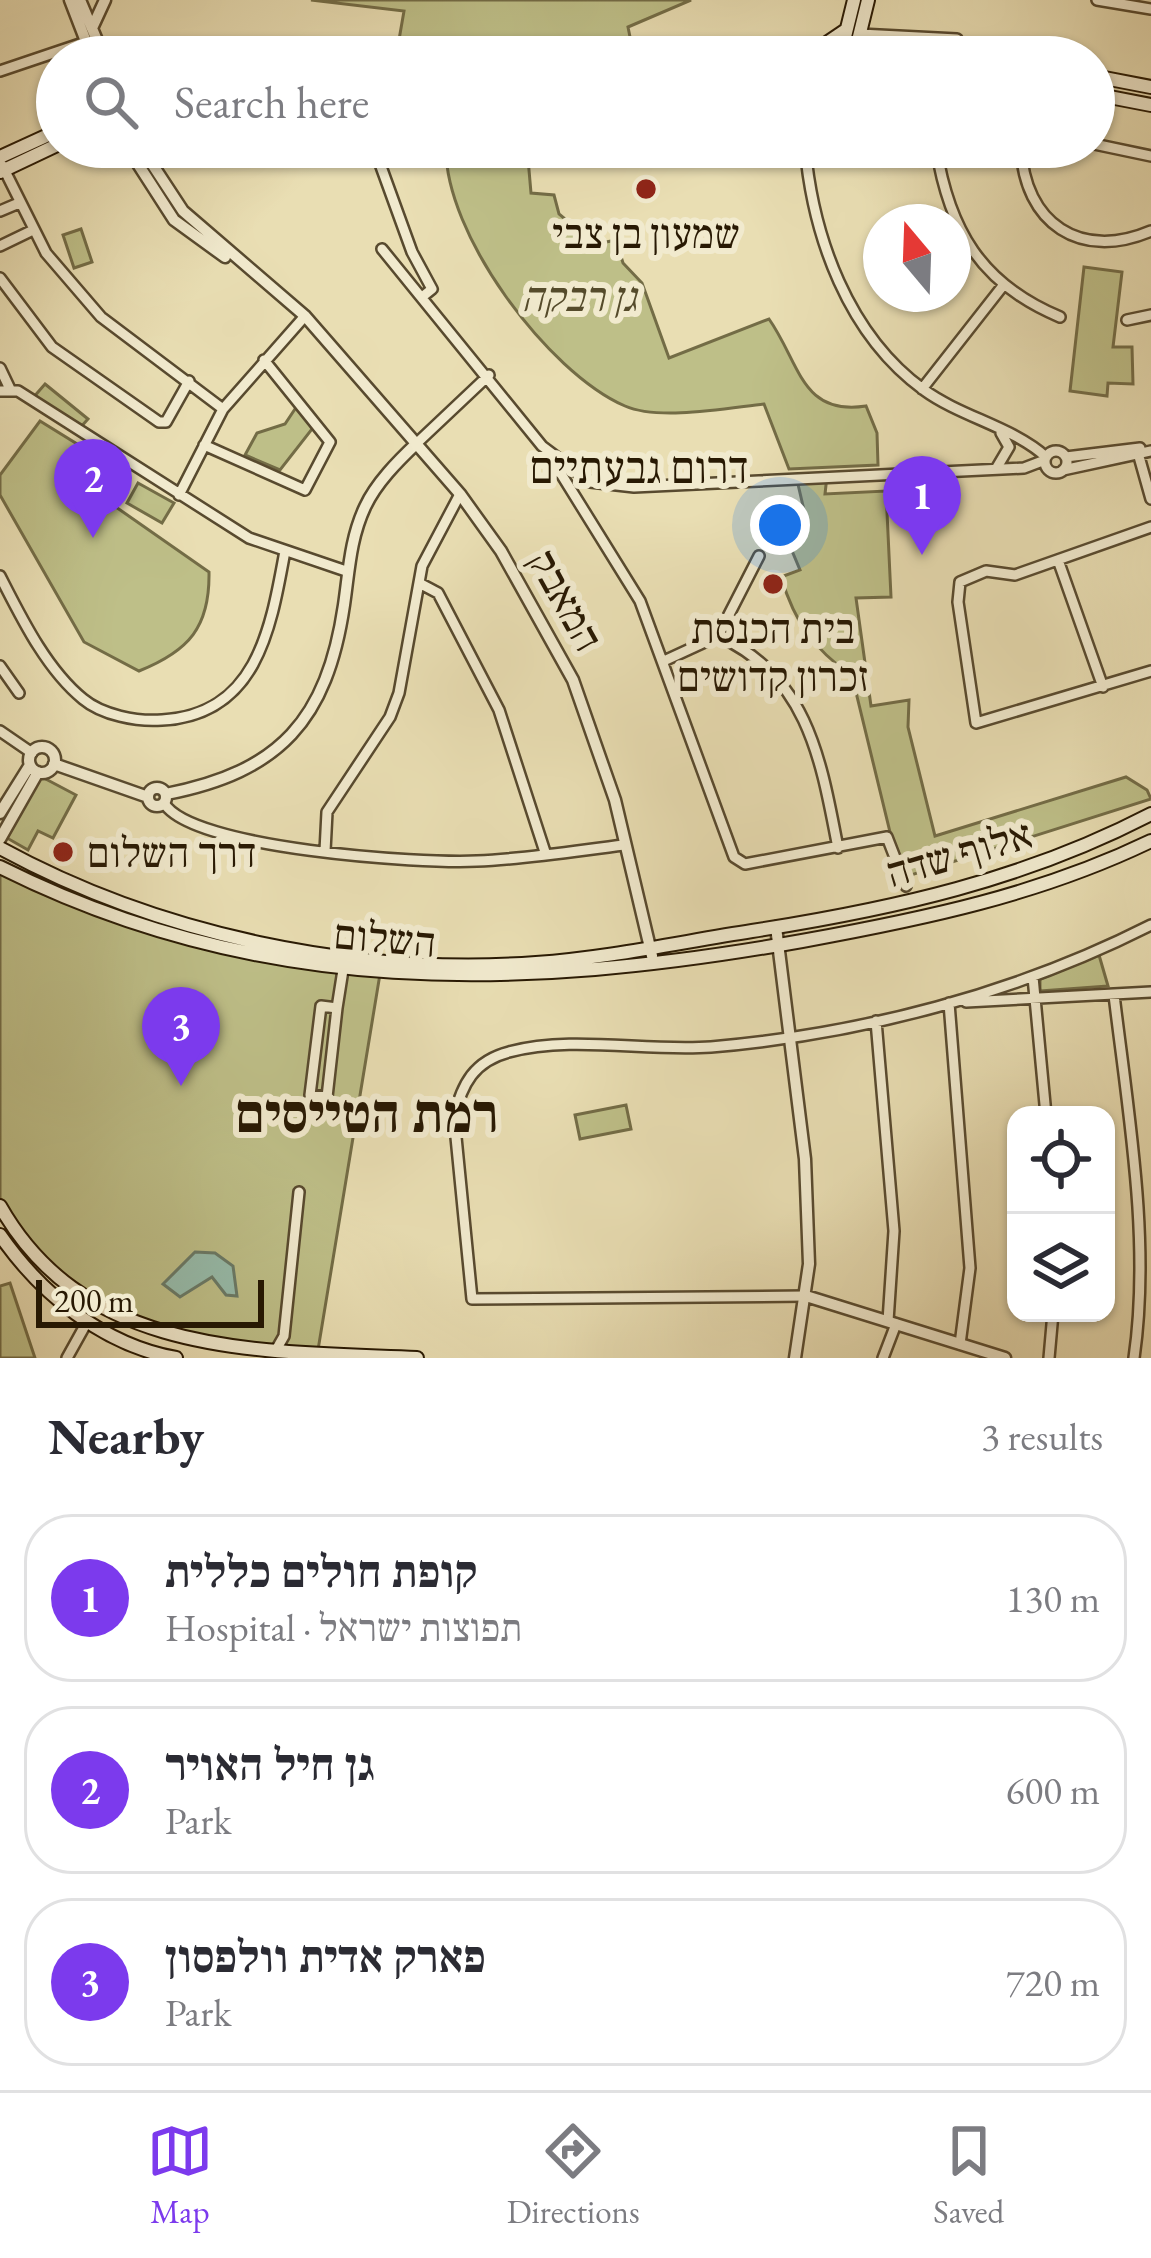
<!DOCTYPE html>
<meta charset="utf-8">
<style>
:root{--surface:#fff;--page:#f2f2f3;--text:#2b2b33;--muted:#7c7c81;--line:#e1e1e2;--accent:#7c3aed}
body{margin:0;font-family:"EB Garamond","Frank Ruhl Libre",serif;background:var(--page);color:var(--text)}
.controls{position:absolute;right:36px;bottom:36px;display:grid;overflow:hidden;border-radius:24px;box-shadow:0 3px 9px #0004}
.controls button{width:108px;height:108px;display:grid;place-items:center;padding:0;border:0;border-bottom:3px solid var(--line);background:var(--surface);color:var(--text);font:60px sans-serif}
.compass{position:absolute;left:863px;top:204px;width:108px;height:108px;border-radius:50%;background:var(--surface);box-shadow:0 3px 9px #0004;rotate:341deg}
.scale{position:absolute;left:36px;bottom:30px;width:228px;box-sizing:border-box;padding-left:12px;border:6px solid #281903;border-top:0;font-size:33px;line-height:42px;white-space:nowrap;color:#281903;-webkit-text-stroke:9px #f1eace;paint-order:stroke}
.you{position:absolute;left:780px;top:525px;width:42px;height:42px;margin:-30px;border:9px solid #fff;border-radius:50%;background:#1a73e8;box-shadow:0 0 0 18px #1a73e833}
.badge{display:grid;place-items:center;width:78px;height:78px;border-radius:50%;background:var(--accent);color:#fff;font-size:39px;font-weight:700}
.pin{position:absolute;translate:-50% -99px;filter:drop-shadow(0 3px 6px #0008)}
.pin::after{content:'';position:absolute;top:63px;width:42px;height:36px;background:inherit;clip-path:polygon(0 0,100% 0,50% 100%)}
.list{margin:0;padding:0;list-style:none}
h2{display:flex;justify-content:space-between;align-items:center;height:156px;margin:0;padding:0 48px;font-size:51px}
h2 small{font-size:39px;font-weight:400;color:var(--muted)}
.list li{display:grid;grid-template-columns:78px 1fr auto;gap:36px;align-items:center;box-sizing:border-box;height:168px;margin:0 24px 24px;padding:0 24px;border:3px solid var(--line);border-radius:48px}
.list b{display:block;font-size:45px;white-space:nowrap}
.list p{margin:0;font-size:39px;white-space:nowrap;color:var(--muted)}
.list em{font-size:39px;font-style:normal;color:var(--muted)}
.icon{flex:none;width:66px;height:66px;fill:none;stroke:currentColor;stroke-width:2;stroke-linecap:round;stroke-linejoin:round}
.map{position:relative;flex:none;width:1151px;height:1358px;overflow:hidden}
.search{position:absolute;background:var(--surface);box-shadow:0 3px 9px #0004;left:36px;right:36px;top:36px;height:132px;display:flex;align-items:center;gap:30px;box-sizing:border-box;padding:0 42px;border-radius:66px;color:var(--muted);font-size:45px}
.sheet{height:732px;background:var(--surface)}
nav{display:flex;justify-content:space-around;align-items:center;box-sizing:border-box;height:168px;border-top:3px solid var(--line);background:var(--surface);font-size:33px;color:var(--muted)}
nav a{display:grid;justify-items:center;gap:6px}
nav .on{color:var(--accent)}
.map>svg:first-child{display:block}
.green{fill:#bebf88;stroke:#736c46;stroke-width:3}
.water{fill:#97bcab;stroke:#6b7b68;stroke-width:3}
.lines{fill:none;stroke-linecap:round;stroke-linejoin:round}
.minor-casing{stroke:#584a2f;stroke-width:14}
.tertiary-casing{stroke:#584a2f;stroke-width:15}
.secondary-casing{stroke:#281903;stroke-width:16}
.minor{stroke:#f1eace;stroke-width:9}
.tertiary{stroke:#f1eace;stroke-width:10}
.secondary{stroke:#f1eace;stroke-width:12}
.poi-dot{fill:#8f2418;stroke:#f1eace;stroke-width:4.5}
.labels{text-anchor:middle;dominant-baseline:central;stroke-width:12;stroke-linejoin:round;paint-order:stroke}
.poi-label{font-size:42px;fill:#281903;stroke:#f1eace}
.park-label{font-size:42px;font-style:italic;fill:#554b2b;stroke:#f1eace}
.street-label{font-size:42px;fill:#281903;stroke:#f1eace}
.neighbourhood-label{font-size:45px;fill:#281903;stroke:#f1eace}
.district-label{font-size:54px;font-weight:bold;fill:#281903;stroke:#f1eace}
</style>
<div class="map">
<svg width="1151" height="1358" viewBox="0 0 1151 1358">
<rect width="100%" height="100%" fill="#e9deb3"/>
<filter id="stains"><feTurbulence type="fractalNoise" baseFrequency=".00167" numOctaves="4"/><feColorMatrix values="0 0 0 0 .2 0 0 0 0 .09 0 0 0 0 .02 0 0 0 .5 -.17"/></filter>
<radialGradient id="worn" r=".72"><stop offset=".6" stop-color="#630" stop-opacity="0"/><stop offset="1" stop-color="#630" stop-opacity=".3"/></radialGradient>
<path class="green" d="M311,0h380l-63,27 6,30h-238l8,-46z
M446,147h81l4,46 23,2 5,19 19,16 11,-3 7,17 20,-4 7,23 19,20 27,75 100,-39c31,44 32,97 97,87l11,27 1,32 -89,4 -25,-65c-36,4 -105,17 -139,2 -78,-34 -181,-173 -179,-259z
M81,229l11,33 -18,6 -11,-33z
M1084,267l38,5 -9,75h19l1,37 -25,-1 -1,13 -37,-5z
M45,384l43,35 -9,10 -47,-30z
M297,406l19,18 -36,46 -35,-15 12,-22 28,-9z
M40,421l84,52 -11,32 96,67c1,55 -20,79 -70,99l-55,-29 -84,-147v-20z
M827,476l-2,18 61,-3 5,106 -35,1 15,108 38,-6 -1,27 27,109 191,-59 21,13 4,9 -243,77 -18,-44 -38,-156c-39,-28 -57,-53 -71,-99l19,-7 -10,-24 17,-23 -10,-43z
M138,483l36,20 -12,20 -35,-20z
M40,776l36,19 -23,43 -15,-7 -10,19 -21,-12z
M0,866l185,74 195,34 -62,376 -143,-11 -98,-45 -71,-81 -6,-15z
M1099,955l9,31 -68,5v-12z
M626,1105l5,24 -51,10 -5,-24z
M10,1283l25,75h-35v-72z"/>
<path class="water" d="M195,1252l20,1 18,13 4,30 -11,-1 -14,-18 -32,20 -17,-13z"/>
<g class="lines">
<g class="minor-casing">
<path id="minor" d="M1097,0l54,9
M860,34l97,5
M0,71l86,-29
M1094,144l57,12
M805,147c8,90 43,188 119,243 37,27 89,37 122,67
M936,147c13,83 45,137 124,170
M1021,147c3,77 60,114 130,84
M375,150l37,102 20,37 -10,8
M2,165l44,88 55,64 122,92
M0,211l19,-8
M0,246l31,-15
M382,249l160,197 48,36 44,5 390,-19 21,-8
M0,278l52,69 107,75h7l23,-41
M1127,320l24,-5
M0,368l10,21
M922,389l80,-102
M0,391h18l231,147 97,33
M417,443l72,-68
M204,445l101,45 25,-48 -66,-82
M1045 462a11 11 0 1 1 22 0a11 11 0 1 1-22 0Z
M1138,453l13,46
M550,456l90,145 94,256 11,7 142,-27 19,49
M1066,457l74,-9
M996,469l13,-22 -8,-14
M1063,470l88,-19
M179,495l44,-86 82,-93
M1151,527l-136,48 -29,-4 -26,11 -2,20 18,121 175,-52
M1058,560l45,127
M0,576c21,41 46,93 83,123 19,16 54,23 79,21 95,-5 109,-92 123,-169
M421,584l17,9 61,117 47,145
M718,636l41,-80
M666,660l52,-24c90,40 103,124 120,212
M0,666l19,27
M0,731l32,22
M164,803c27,46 258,61 313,58 49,-2 98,-10 147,-16
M325,851l2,-39 63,-95 9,-24 23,-127 38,-72
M1033,977l13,138
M1114,995c14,117 37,246 20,363
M966,1002l185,-10
M949,1003l21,265 -10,76
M337,1008l-10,89 -17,-2 11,-89 16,2 6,-38
M876,1021l18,210 -6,90
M806,1296l-334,3 -18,-182c8,-33 20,-56 55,-65 64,-17 136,0 202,-5 151,-13 304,-53 440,-122
M276,1350l8,-14 15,-144
M67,1358l20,-36
M883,1358l13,-34
M1049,1358l4,-45"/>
</g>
<g class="tertiary-casing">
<path id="tertiary" d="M70,0l22,57
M80,0l24,57
M93,26l12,-26
M127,147l47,73 51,37
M141,147l42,64 122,105 155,178 41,57 72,129 42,120 37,156
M29 760a13 13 0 1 1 26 0a13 13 0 1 1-26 0Z
M54,764l94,33
M148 797a9 9 0 1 1 18 0a9 9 0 1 1-18 0Z
M166,794c114,-22 161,-74 178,-189 5,-34 6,-66 21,-98 11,-24 33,-46 52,-64
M0,813l30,-48
M0,839l38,-67
M776,927l29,232 4,105 -14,94
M806,1296l199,62"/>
</g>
<g class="secondary-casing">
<path id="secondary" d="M860,34l14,23
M806,57l40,-27
M840,57l14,-57
M854,57l14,-57
M1094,76l57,11
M1094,94l57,11
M0,157l57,-26
M0,172l57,-27
M0,848c159,87 354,128 536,115 72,-5 145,-21 216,-32 141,-22 272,-51 399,-117
M0,867c261,131 521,124 802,74 121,-22 237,-46 349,-100
M0,1206c86,152 260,145 417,152
M0,1235c41,59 103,110 176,123"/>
</g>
<use href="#minor" class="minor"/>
<use href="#tertiary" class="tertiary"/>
<use href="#secondary" class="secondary"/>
</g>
<g class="poi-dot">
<circle cx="646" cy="189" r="12"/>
<circle cx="773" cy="584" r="12"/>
<circle cx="63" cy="852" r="12"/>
</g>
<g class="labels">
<g class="poi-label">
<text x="646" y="233">שמעון בן צבי</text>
<text x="773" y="628">בית הכנסת<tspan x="773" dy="48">זכרון קדושים</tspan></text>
<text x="87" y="852" text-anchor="start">דרך השלום</text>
</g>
<g class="park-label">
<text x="579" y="296">גן רבקה</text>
</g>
<g class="street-label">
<text transform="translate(566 600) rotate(61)">המאבק</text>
<text transform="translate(959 853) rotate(-16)">אלוף שדה</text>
<text transform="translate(385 938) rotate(5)">השלום</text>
</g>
<g class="neighbourhood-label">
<text x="639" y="467">דרום גבעתיים</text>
</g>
<g class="district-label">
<text x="367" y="1113">רמת הטייסים</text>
</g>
</g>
<rect width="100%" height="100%" filter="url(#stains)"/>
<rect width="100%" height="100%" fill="url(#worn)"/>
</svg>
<div class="controls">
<button><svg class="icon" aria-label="locate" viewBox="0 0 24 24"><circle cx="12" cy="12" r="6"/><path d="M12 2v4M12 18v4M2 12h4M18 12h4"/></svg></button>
<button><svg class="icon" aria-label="layers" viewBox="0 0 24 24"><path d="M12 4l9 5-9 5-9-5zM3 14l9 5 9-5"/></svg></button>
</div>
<svg class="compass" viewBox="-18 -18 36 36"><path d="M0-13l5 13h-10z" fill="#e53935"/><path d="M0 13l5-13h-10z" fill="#7c7c81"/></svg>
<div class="scale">200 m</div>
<div class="you"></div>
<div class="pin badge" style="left:922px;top:555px">1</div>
<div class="pin badge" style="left:93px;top:538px">2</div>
<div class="pin badge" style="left:181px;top:1086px">3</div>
<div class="search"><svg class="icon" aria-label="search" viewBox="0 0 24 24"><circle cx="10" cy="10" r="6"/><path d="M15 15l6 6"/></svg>Search here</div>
</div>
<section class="sheet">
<h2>Nearby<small>3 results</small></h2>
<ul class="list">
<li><span class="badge">1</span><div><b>קופת חולים כללית</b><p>Hospital · תפוצות ישראל</p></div><em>130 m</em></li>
<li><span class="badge">2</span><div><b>גן חיל האויר</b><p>Park</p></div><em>600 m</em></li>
<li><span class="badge">3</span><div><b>פארק אדית וולפסון</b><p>Park</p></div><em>720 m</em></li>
</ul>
</section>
<nav>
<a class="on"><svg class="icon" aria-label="map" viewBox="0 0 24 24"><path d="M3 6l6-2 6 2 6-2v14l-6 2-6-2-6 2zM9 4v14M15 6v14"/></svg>Map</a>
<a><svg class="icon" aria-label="directions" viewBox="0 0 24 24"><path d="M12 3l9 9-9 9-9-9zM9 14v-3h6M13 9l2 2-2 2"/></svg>Directions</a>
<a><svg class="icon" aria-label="saved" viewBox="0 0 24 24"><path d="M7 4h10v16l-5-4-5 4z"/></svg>Saved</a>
</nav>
